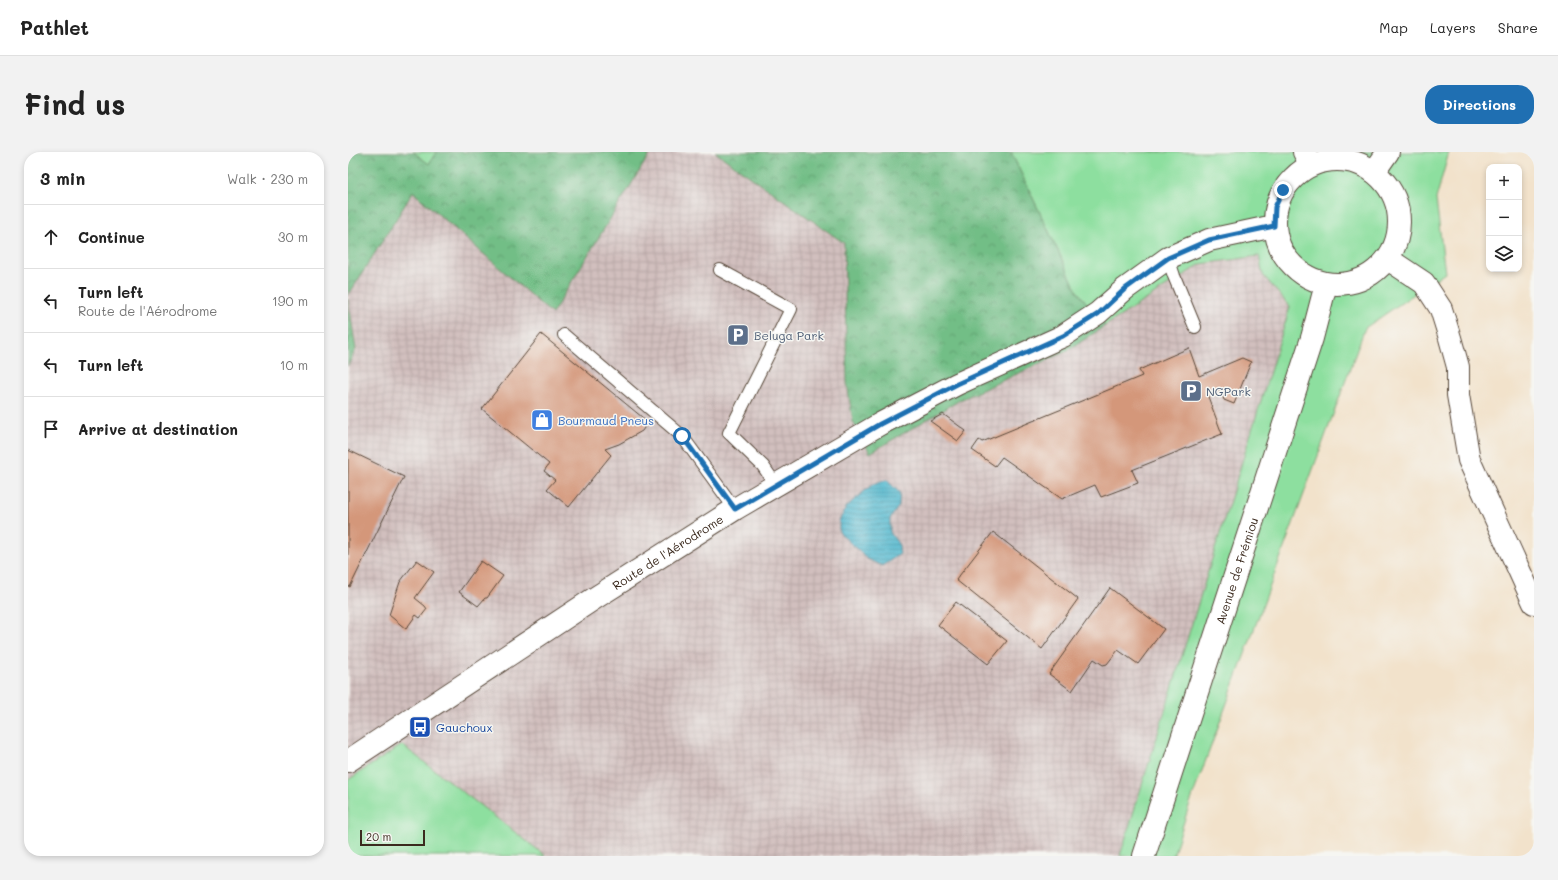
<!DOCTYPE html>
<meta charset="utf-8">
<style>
:root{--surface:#fff;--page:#f2f2f2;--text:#222;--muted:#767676;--line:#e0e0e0;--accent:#1f6fb2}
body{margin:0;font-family:Mali,sans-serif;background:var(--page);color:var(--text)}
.controls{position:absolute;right:12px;top:12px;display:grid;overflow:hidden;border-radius:8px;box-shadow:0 2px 6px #0003}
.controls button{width:36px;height:36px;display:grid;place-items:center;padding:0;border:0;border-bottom:1px solid var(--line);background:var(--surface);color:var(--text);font:20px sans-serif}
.scale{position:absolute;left:12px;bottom:10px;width:65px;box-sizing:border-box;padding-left:4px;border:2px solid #3b2a1e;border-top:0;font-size:11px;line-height:14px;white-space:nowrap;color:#3b2a1e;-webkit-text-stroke:3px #f6f6f2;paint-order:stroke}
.stop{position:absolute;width:12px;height:12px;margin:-9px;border:3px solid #1f6fb2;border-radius:50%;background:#fff}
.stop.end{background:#1f6fb2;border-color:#fff;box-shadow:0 1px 4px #0008}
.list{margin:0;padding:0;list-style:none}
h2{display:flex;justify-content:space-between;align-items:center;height:52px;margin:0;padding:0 16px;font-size:17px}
h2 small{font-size:13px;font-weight:400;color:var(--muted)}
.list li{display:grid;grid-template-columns:26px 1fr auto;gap:12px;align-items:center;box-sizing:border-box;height:64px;padding:0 16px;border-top:1px solid var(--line)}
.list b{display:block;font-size:15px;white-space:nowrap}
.list p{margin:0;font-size:13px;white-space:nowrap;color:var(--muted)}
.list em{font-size:13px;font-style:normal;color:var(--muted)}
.icon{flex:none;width:22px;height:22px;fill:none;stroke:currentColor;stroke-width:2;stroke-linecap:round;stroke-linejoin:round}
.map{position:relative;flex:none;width:1186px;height:704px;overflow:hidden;border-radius:16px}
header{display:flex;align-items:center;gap:24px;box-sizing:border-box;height:56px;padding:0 20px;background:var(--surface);border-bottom:1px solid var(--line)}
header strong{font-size:19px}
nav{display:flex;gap:22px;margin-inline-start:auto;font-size:14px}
.intro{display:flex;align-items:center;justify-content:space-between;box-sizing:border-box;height:96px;padding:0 24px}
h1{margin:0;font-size:28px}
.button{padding:10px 18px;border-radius:16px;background:var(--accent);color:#fff;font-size:14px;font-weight:700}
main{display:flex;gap:24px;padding:0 24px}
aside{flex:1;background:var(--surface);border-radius:16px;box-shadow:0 2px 6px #0003}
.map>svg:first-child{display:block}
.industrial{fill:url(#industrial-grid)}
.grass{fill:#8ddf9f;stroke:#64845e}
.forest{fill:url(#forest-crowns);stroke:#567452}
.water{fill:url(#water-rules);stroke:#467076}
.building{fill:#d4977a}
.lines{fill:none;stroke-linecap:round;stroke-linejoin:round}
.service-casing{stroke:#564638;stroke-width:14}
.minor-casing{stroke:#564638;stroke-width:24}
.tertiary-casing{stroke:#564638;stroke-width:24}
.secondary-casing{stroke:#564638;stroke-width:24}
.service{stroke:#fff;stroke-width:12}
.minor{stroke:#fff;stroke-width:22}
.tertiary{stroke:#fff;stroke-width:22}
.secondary{stroke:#fff;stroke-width:22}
.route{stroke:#1f6fb2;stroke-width:5}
.labels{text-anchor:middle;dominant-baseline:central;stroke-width:3;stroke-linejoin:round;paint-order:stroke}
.service-label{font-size:12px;fill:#4e5e75;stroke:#f6f6f2;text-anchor:start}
.shop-label{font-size:12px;fill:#366cbe;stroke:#f6f6f2;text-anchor:start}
.street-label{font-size:12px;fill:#3b2a1e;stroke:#f6f6f2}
.transit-label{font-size:12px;fill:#164399;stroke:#f6f6f2;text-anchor:start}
</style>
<header>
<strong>Pathlet</strong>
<nav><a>Map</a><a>Layers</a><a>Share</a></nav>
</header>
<div class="intro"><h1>Find us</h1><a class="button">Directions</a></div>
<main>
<aside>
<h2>3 min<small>Walk · 230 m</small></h2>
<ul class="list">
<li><svg class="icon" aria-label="ahead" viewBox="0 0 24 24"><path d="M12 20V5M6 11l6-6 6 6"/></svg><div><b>Continue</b></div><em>30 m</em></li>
<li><svg class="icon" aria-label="left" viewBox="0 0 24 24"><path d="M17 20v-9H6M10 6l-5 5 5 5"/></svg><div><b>Turn left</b><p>Route de l'Aérodrome</p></div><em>190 m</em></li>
<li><svg class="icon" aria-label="left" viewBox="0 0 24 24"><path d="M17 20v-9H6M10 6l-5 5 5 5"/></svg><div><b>Turn left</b></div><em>10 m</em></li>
<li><svg class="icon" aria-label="arrive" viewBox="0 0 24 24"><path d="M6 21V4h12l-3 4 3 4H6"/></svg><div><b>Arrive at destination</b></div></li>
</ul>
</aside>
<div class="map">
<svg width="1186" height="704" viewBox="0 0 1186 704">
<defs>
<pattern id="industrial-grid" width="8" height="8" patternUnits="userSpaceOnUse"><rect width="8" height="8" fill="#d1bfbe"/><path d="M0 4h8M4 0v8" fill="none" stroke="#b4a4a3"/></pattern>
<pattern id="forest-crowns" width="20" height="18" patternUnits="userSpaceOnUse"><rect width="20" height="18" fill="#72be86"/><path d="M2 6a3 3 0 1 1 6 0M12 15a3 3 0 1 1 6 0" fill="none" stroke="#5f9b6d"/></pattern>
<pattern id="water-rules" width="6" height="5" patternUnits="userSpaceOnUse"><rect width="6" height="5" fill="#50b7ce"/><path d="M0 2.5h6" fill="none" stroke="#4495a7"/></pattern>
</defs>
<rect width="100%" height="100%" fill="#f6f6f2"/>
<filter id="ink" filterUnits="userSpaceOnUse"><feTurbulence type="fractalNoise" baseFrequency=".025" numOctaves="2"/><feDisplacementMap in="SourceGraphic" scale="8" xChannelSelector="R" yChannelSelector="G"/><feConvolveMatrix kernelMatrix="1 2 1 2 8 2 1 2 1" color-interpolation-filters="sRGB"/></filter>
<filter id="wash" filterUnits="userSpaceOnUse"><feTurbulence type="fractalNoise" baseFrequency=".012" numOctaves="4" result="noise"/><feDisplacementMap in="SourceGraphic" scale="16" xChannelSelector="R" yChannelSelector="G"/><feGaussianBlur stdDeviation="0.9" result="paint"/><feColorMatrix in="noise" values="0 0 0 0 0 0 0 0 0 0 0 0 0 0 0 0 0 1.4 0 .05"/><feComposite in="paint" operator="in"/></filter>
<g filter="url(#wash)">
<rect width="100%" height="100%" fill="#f2e2cb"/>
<path class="industrial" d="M303,0h64l129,91 3,140 6,39 17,30 90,-52 107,-49 134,-87 58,-8 4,19 27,32 -170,549h-574l-144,-111 -54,35v-414l8,-17 -8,-53 65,-105 139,123z"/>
<path class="grass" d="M65,0h23l-7,12z
M663,0h438l-13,47 9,74 -80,55 -176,478 -16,50h-53l170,-549 -27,-32 -4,-19 -58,8 -96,62 -28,-35z
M54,593l144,111h-198v-76z"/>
<path class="forest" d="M0,0h65l16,12 7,-12h215l-99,162 -139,-122 -65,104z
M367,0h296l66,139 28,35 -38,25 -107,49 -90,53 -17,-31 -6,-39 -3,-140z
M0,147l8,50 -8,17z"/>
<path class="water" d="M539,328l13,13 -1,13 -9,13v13l9,13 1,9 -18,12 -15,-7 -28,-27v-11l8,-15 26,-22z"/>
<g id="blocks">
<path class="building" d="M193,182l107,88 -6,9 -23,13 -14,5 6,6 -42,52 -22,-18 8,-9 -11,-9 5,-7 -67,-55z
M841,196l10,28 43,-18 9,4 -17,42 -10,-4 -4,-11 -13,5 15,40 -90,36 6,13 -37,14 -6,-12 -33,14 -60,-42 -7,9 -23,-16 7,-10 3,2 160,-66 -3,-6z
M595,262l23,17 -8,10 -28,-20z
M0,298l56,27 -54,110 -2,-1z
M645,380l85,67 -36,50 -86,-69z
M69,408l17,12 -19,26 10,8 2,3 -7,9 -4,-3 -10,14 -17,-14 11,-33z
M133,409l22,15 -16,22h-2l-7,8 -19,-14z
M762,436l54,41 -26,35 -20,-14 -11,14 -4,1 -9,-6 -22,32 -23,-17z
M608,450l51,39 -19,23 -50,-39z"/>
</g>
</g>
<g filter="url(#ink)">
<use href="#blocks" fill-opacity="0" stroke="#564638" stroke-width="1"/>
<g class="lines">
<g class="service-casing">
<path id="service" d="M820,106l6,18 21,51
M372,118l71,39 -62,124 34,33 13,19
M216,183l118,101 53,73"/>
</g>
<g class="minor-casing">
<path id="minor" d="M956,0l7,13
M1040,107l36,24 17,26 9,29 8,29v28l11,65 65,143"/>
</g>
<g class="tertiary-casing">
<g id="tertiary">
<path id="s1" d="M0,609l247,-163 140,-89 145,-85 77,-40 106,-48 35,-23 27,-24 43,-31 41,-18 65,-14"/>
</g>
</g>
<g class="secondary-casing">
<g id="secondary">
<circle cx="989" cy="70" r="62"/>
<path d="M1026,20l14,-20"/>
<path id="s2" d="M796,704l168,-518 14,-54"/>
</g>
</g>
<use href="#service" class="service"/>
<use href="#minor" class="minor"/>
<use href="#tertiary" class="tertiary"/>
<use href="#secondary" class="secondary"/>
</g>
</g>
<g class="lines" filter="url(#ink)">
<path class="route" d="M334,284l53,73 145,-85 77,-40 106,-48 35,-22 27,-25 43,-31 41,-18 65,-14 1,-19 8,-17"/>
</g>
<defs>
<g id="parking-square" transform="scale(1.15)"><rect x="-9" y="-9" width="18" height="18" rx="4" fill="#5c6f8a" stroke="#f6f6f2"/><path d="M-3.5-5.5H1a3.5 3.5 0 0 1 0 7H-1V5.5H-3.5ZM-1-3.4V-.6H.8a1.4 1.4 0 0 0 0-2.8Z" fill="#fff"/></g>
<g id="shop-square" transform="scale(1.15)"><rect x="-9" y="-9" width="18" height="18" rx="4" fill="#3f7fe0" stroke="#f6f6f2"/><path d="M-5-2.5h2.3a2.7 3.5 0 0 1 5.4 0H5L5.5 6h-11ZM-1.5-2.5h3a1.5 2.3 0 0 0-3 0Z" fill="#fff"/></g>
<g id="bus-square" transform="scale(1.15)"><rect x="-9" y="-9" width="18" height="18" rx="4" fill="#1a4fb4" stroke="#f6f6f2"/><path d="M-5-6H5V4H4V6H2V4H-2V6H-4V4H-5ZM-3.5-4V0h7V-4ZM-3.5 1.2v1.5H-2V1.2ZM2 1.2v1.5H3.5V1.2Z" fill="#fff"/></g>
</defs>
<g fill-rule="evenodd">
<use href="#parking-square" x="390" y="183"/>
<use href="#parking-square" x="843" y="239"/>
<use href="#shop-square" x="194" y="268"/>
<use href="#bus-square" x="72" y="575"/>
</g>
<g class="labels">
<g class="service-label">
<text x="406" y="183">Beluga Park</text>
<text x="858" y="239">NGPark</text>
</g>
<g class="shop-label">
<text x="210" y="268">Bourmaud Pneus</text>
</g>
<g class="street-label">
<text stroke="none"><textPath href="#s1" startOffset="382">Route de l'Aérodrome</textPath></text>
<text stroke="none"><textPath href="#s2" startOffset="300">Avenue de Frémiou</textPath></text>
</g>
<g class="transit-label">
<text x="88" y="575">Gauchoux</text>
</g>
</g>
</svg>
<div class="controls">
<button>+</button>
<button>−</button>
<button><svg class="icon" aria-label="layers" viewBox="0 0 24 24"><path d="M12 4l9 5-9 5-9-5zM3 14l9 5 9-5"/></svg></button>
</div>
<div class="scale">20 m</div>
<div class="stop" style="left:334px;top:284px"></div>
<div class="stop end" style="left:935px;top:38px"></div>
</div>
</main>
